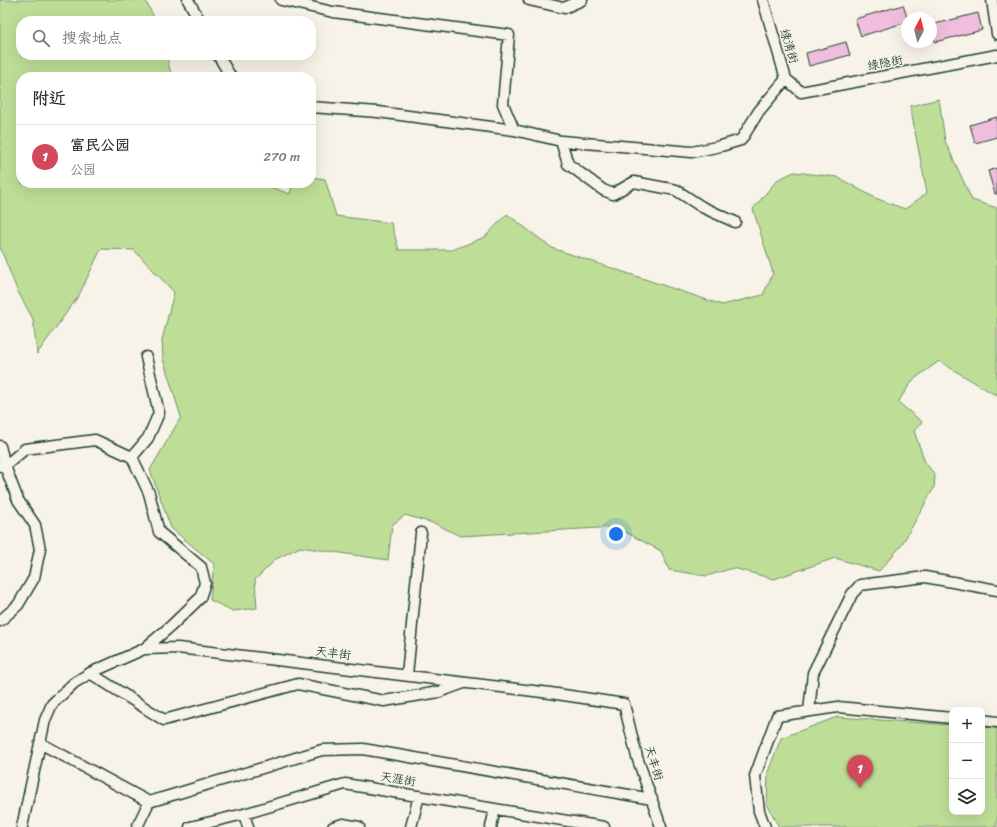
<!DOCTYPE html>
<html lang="zh">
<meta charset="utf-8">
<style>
:root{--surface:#fff;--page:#f7f7f7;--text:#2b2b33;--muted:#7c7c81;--line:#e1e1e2;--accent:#d1495b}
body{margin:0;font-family:Sriracha,"LXGW WenKai TC",sans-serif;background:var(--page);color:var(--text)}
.controls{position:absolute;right:12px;bottom:12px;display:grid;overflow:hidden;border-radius:8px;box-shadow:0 4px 16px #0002}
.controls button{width:36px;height:36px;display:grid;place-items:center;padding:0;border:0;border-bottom:1px solid var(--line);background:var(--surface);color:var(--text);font:20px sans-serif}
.compass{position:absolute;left:901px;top:12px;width:36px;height:36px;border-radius:50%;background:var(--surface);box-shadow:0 4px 16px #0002;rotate:7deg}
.you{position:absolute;left:616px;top:534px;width:14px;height:14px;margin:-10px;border:3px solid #fff;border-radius:50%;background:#1a73e8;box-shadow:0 0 0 6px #1a73e833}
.badge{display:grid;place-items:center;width:26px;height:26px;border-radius:50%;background:var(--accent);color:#fff;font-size:13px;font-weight:700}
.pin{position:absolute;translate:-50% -33px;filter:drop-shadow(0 1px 2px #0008)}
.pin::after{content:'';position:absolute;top:21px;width:14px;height:12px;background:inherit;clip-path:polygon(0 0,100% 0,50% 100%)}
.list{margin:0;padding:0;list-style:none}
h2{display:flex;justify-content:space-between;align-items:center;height:52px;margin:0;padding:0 16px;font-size:17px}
h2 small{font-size:13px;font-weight:400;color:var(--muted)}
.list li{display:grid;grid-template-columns:26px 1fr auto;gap:12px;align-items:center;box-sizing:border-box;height:64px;padding:0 16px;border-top:1px solid var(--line)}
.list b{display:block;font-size:15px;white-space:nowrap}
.list p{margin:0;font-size:13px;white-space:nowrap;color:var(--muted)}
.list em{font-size:13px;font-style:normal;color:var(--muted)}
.icon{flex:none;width:22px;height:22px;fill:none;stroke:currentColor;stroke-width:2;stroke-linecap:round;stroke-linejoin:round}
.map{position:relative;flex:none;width:997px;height:827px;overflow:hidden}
.search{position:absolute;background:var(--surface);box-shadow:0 4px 16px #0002;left:16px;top:16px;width:300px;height:44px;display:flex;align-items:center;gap:10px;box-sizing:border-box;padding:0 14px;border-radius:16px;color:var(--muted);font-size:15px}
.panel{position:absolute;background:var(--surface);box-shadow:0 4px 16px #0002;left:16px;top:72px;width:300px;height:116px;border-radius:16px}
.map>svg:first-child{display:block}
.green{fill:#bede97;stroke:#6e8e66}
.building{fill:#f0bedc;stroke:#1f3d34}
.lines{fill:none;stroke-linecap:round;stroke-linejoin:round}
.street-casing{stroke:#1f3d34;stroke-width:13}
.street{stroke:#f7f3e8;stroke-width:10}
.labels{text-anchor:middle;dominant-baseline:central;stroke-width:3;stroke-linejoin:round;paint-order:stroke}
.street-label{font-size:12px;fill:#1f3d34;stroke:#f7f3e8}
</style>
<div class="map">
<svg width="997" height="827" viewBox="0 0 997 827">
<rect width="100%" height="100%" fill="#f7f3e8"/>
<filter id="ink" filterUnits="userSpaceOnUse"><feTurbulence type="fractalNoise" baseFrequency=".025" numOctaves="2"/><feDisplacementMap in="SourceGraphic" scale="8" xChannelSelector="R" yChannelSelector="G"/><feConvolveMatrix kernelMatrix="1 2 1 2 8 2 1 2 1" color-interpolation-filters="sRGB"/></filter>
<g filter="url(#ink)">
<path class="green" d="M0,0h145l11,21h-135v34h145l6,22h-151v106h238l31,11 3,-11h18v-6l14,2 11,37 55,7 8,27h53l33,-13 22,-23 45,34 170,57 41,-10 10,-22 -20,-64 24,-29 17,-8 43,5 38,21 30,11 22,-16 -17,-87 29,-7 6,42 27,59 25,8v188l-58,-35 -26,19 -15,22 24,20 -8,9 11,31 10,13 -1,13 -33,58 -22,25 -44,-13 -61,21 -41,-11 -26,8 -38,-6 -8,-19 -45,-24 -156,9 -24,-12 -31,-9 -13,10 -4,35 -88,-13 -24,12 -21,21 2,28 -24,3 -23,-11 4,-36 -43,-36 -21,-58 31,-53 -18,-58 -1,-19 12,-48 -40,-42 -33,-1 -22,46 -42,59 -4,-35 -16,-29 -17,-43z
M837,717l115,8v87h30v-85l15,1v99h-218l-12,-23 1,-32 13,-34z"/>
<path class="building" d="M903,5l4,12v5l-46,14 -6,-17z
M978,13l4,17 -47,12 -4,-17z
M846,42l4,13 -41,11 -3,-13z
M997,117v20l-22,6 -5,-18z
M997,168v26h-2l-7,-23z"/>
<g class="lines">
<g class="street-casing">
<path id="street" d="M188,0l12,21
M281,0l52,12 176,23 -6,69 11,26
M529,0l35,8 18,-8
M763,0l23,79 15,13 196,-37
M992,0l5,34
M218,55l13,22
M311,107l67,5 136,18 47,11 131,11 29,-6 20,-6 18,-29 27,-32
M561,141l7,23 35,26 10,4 21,-12 42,8 26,17 33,15
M0,446l5,20 13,34 17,25 5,24 -6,29 -16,27 -18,16
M132,457l16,-19 11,-25 -13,-56
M0,466h5l20,-17 70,-9 37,17 17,36 10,39 42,35 4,16 -5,15 -29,28 -27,23
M90,673l74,47 134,-36 86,17 55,-9 25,-9
M407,675l14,-142
M809,711l4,-38 39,-79 8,-9 65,-8 72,13
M982,720l15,2
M40,743l109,59 173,-52 41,-1 289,50
M244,814l4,13
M22,827l23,-107 7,-16 22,-21 16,-10 54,-24 34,-1 372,45 74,11 13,53 24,70
M137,827l12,-25
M190,827l54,-13 101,-30 259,43
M333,827l10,-3 16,3
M411,827l8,-31
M491,827l4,-18
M765,827l-6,-16 -4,-35 22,-60 61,-9 114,11"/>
</g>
<use href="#street" class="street"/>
</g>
</g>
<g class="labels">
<g class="street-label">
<text transform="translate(789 46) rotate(73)">绿清街</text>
<text transform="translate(885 63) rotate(-11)">绿隐街</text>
<text transform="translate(333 653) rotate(7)">天丰街</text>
<text transform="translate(654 763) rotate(72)">天丰街</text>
<text transform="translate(398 779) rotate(9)">天涯街</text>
</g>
</g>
</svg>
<div class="controls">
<button>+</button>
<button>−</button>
<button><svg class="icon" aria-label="layers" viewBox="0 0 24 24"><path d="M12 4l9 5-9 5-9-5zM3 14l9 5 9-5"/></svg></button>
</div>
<svg class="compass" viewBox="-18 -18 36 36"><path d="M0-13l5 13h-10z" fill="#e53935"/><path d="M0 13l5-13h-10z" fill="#7c7c81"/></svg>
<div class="you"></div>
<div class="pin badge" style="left:860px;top:788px">1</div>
<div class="search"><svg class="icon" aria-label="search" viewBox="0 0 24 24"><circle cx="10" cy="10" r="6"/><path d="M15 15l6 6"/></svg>搜索地点</div>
<section class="panel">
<h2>附近<small></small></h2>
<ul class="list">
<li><span class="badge">1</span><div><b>富民公园</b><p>公园</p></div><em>270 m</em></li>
</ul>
</section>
</div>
